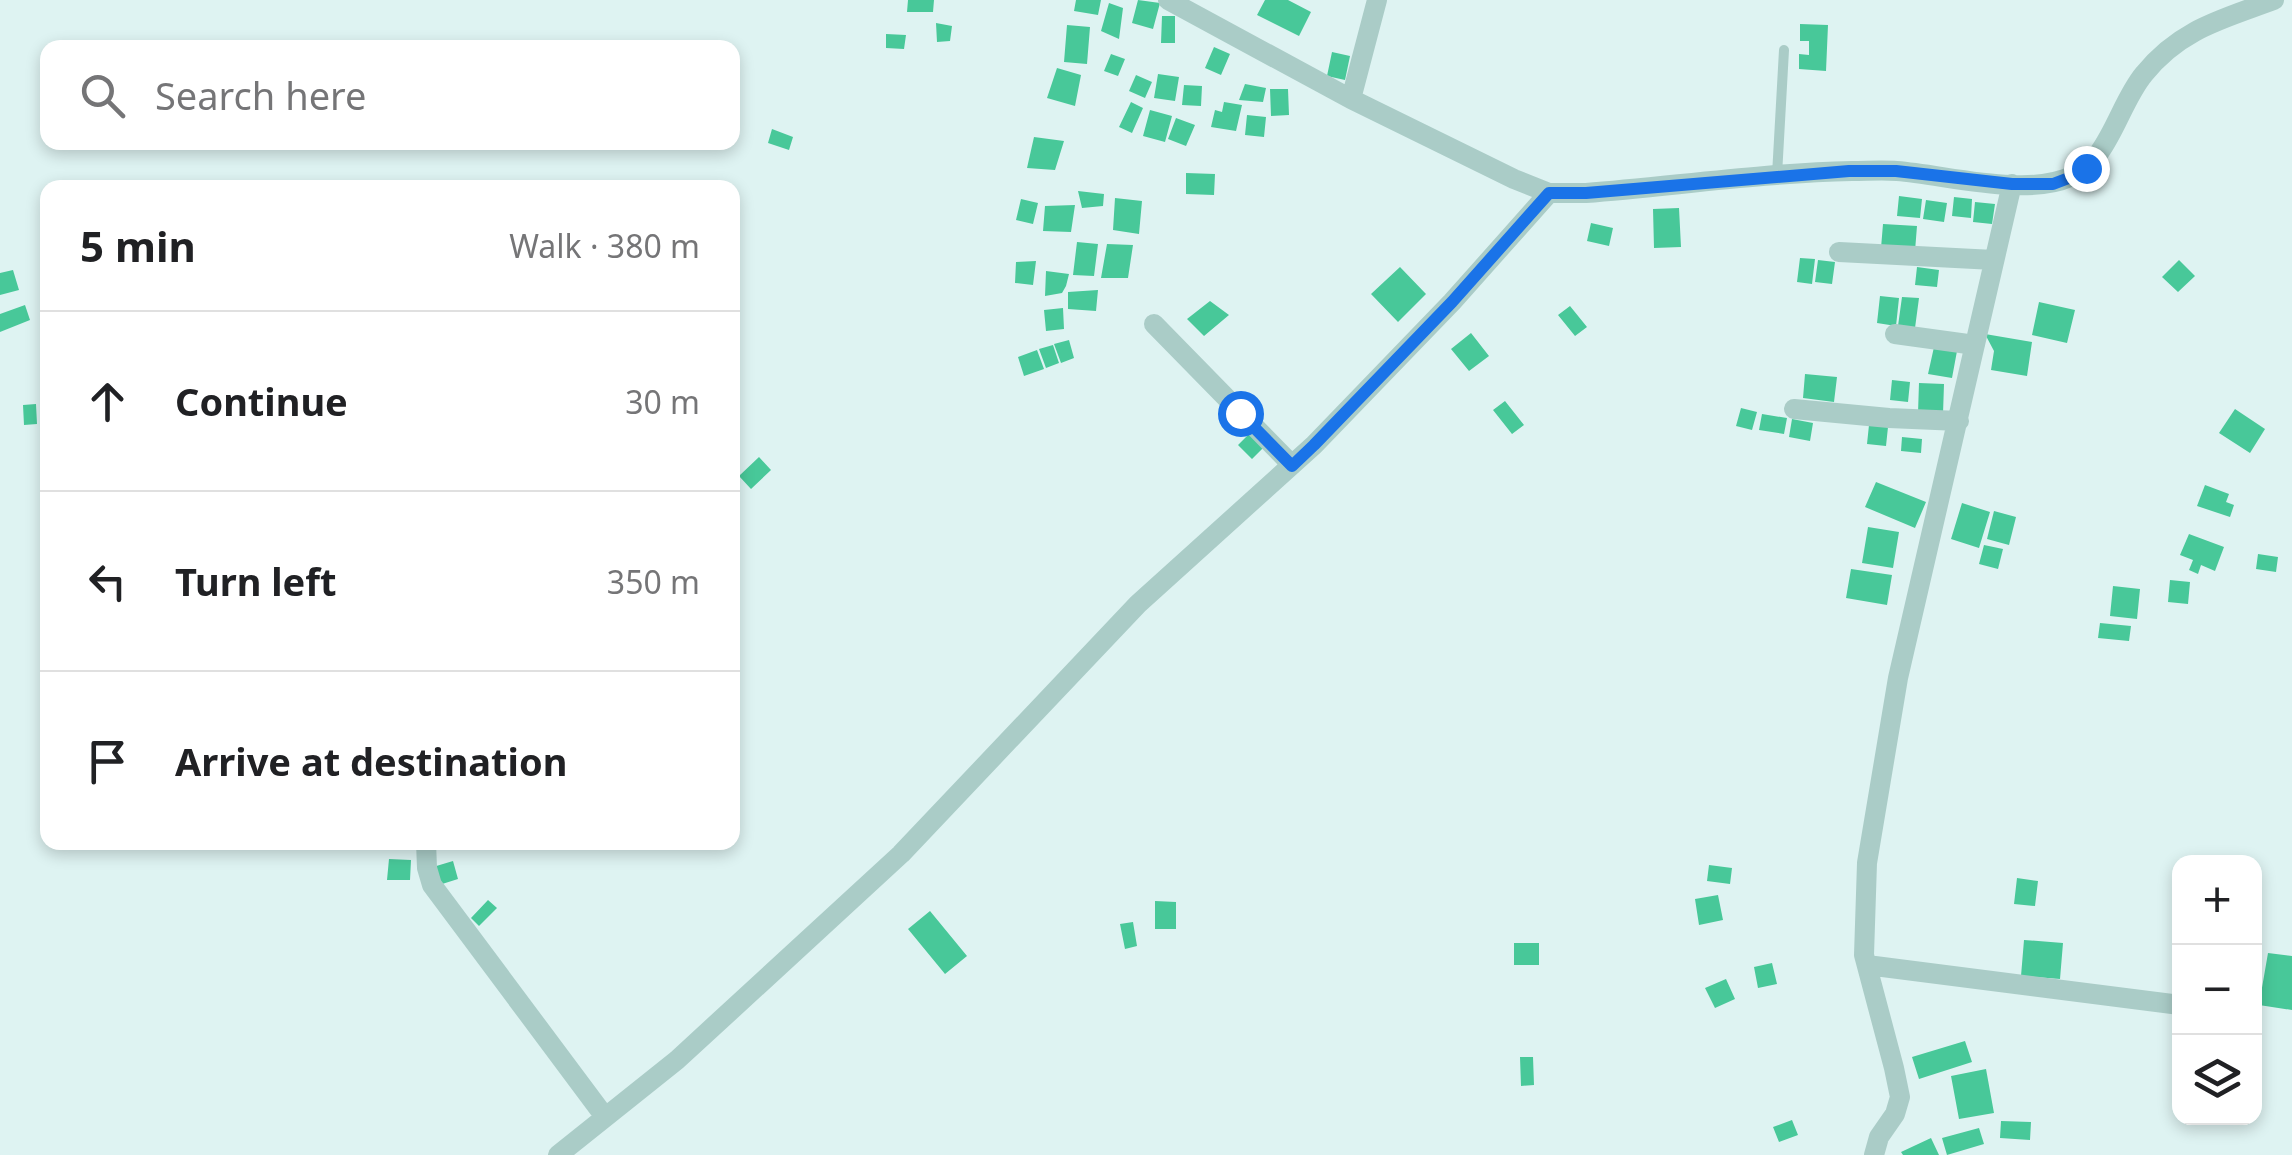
<!DOCTYPE html>
<meta charset="utf-8">
<style>
:root{--surface:#fff;--page:#f6f6f6;--text:#202124;--muted:#757577;--line:#e0e0e0}
body{margin:0;font-family:"Noto Sans",sans-serif;background:var(--page);color:var(--text)}
.controls{position:absolute;right:30px;bottom:30px;display:grid;overflow:hidden;border-radius:20px;box-shadow:0 5px 15px #0003}
.controls button{width:90px;height:90px;display:grid;place-items:center;padding:0;border:0;border-bottom:2px solid var(--line);background:var(--surface);color:var(--text);font:50px sans-serif}
.stop{position:absolute;width:30px;height:30px;margin:-22px;border:8px solid #1a73e8;border-radius:50%;background:#fff}
.stop.end{background:#1a73e8;border-color:#fff;box-shadow:0 2px 10px #0008}
.list{margin:0;padding:0;list-style:none}
h2{display:flex;justify-content:space-between;align-items:center;height:130px;margin:0;padding:0 40px;font-size:42px}
h2 small{font-size:32px;font-weight:400;color:var(--muted)}
.list li{display:grid;grid-template-columns:65px 1fr auto;gap:30px;align-items:center;box-sizing:border-box;height:180px;padding:0 40px;border-top:2px solid var(--line)}
.list b{display:block;font-size:38px;white-space:nowrap}
.list em{font-size:32px;font-style:normal;color:var(--muted)}
.icon{flex:none;width:55px;height:55px;fill:none;stroke:currentColor;stroke-width:2;stroke-linecap:round;stroke-linejoin:round}
.map{position:relative;flex:none;width:2292px;height:1155px;overflow:hidden}
.search{position:absolute;background:var(--surface);box-shadow:0 5px 15px #0003;left:40px;top:40px;width:700px;height:110px;display:flex;align-items:center;gap:25px;box-sizing:border-box;padding:0 35px;border-radius:20px;color:var(--muted);font-size:38px}
.panel{position:absolute;background:var(--surface);box-shadow:0 5px 15px #0003;left:40px;top:180px;width:700px;height:670px;border-radius:20px}
.map>svg:first-child{display:block}
.building{fill:#48c899}
.lines{fill:none;stroke-linecap:round;stroke-linejoin:round}
.lane{stroke:#aaccc7;stroke-width:10}
.street{stroke:#aaccc7;stroke-width:20}
.route{stroke:#1a73e8;stroke-width:12}
</style>
<div class="map">
<svg width="2292" height="1155" viewBox="0 0 2292 1155">
<rect width="100%" height="100%" fill="#def3f2"/>
<path class="building" d="M908,0h26l-1,12h-26z
M1076,0h25l-3,15 -24,-4z
M1138,0l22,3 -7,26 -21,-6z
M1265,0h23l23,12 -12,24 -42,-21z
M1109,3l14,5 -4,31 -18,-8z
M1162,16h13v27h-14z
M936,23l16,3 -2,15 -13,1z
M1800,24l28,1 -2,46 -27,-2v-15l10,1v-14h-9z
M1067,25l23,2 -3,37 -23,-2z
M886,34l20,1 -2,14 -18,-1z
M1214,47l16,7 -9,21 -16,-7z
M1332,52l18,4 -5,24 -18,-4z
M1111,54l14,5 -7,17 -14,-5z
M1057,68l24,7 -6,31 -28,-8z
M1158,74l21,3 -4,24 -21,-3z
M1136,75l16,7 -7,16 -16,-7z
M1245,84l21,4 -3,14 -24,-2z
M1184,85l18,1 -1,20 -19,-1z
M1270,89h18l1,26 -18,1z
M1131,102l12,6 -11,25 -13,-6z
M1224,102l18,3 -6,26 -25,-4 4,-17 7,2z
M1150,110l22,6 -7,26 -22,-6z
M1247,115l19,2 -2,20 -19,-2z
M1176,118l19,7 -9,21 -18,-7z
M772,129l21,8 -4,13 -21,-7z
M1034,137l30,4 -9,29 -28,-2z
M1186,173l29,1 -1,21 -28,-1z
M1078,191l26,3 -1,12 -21,2z
M1899,196l23,3 -2,19 -23,-2z
M1954,197l18,2 -1,19 -19,-2z
M1115,198l27,3 -3,33 -26,-4z
M1021,199l17,4 -5,21 -17,-4z
M1926,200l21,3 -3,19 -21,-3z
M1975,202l20,2 -3,20 -19,-2z
M1075,205l-4,27 -28,-1 2,-25z
M1679,208l2,39 -27,1 -1,-39z
M1591,223l22,5 -4,18 -22,-5z
M1883,224l34,2 -2,25 -34,-3z
M1077,242l21,2 -4,32 -21,-1z
M1107,244l26,1 -5,33h-27z
M1800,258l15,1 -3,25 -15,-2z
M1818,260l17,2 -3,22 -17,-2z
M2179,260l16,16 -17,16 -16,-15z
M1036,261l-3,24 -18,-2 1,-21z
M1400,267l26,27 -28,28 -27,-28z
M1917,267l22,3 -2,17 -22,-2z
M13,270l6,20 -19,5v-22z
M1046,271l23,3 -3,12 -4,7 -17,3z
M1098,290l-2,21 -28,-2v-17z
M1880,296l19,2 -3,28 -19,-3z
M1902,297l17,1 -4,30 -17,-2z
M1210,301l19,14 -25,21 -17,-17z
M2039,302l36,8 -8,33 -35,-8z
M25,305l5,15 -30,12v-18z
M1570,306l17,21 -12,9 -17,-21z
M1063,308l1,21 -18,2 -2,-21z
M1471,333l18,23 -20,15 -18,-22z
M1985,334l47,8 -5,34 -36,-6 3,-19z
M1069,340l5,18 -13,5 -7,-19z
M1053,345l6,18 -13,5 -7,-19z
M1934,347l23,4 -5,27 -24,-4z
M1037,350l7,19 -20,7 -6,-19z
M1805,374l32,3 -3,25 -31,-4z
M1892,380l18,2 -2,20 -18,-2z
M1919,383l25,1 -1,30 -25,-1z
M1505,401l19,24 -12,9 -19,-24z
M36,404l1,20 -13,1 -1,-20z
M1741,408l16,4 -5,18 -16,-4z
M2235,409l30,20 -15,24 -31,-20z
M1762,414l25,4 -3,16 -25,-4z
M1792,419l21,4 -3,18 -21,-4z
M1869,425l19,2 -2,19 -19,-2z
M1252,431l14,14 -14,14 -14,-14z
M1902,437l20,2 -1,14 -20,-2z
M759,457l12,13 -20,19 -12,-13z
M1876,482l50,20 -11,26 -50,-21z
M2205,485l24,9 -3,8 8,3 -4,12 -33,-11z
M1962,503l28,9 -11,36 -28,-9z
M1994,511l22,6 -7,28 -22,-6z
M1868,527l31,5 -6,36 -31,-5z
M2189,534l35,13 -9,24 -14,-6 -3,9 -9,-4 4,-10 -13,-5z
M1984,545l19,4 -5,20 -19,-5z
M2258,554l20,3 -2,15 -20,-3z
M1851,569l41,6 -5,30 -41,-7z
M2170,580l20,2 -2,22 -20,-2z
M2113,586l27,3 -3,30 -27,-3z
M2100,623l31,3 -2,15 -31,-3z
M389,859l22,1 -1,20h-23z
M453,861l5,18 -19,6 -6,-18z
M1709,865l23,3 -2,16 -23,-3z
M2017,878l21,3 -3,25 -21,-2z
M1718,895l5,25 -24,5 -4,-26z
M488,900l9,8 -18,18 -8,-8z
M1155,901l21,1v27h-21z
M930,911l37,45 -22,18 -37,-45z
M1133,922l4,24 -12,3 -5,-25z
M2024,940l39,3 -3,36 -39,-3z
M1514,943h25v22h-25z
M2268,953l24,3v54l-33,-5z
M1772,963l5,21 -19,4 -4,-21z
M1726,979l9,20 -20,9 -10,-20z
M1965,1041l7,21 -53,17 -7,-22z
M1520,1057h13l1,28 -13,1z
M1986,1069l8,44 -35,6 -8,-43z
M1792,1120l6,15 -19,7 -6,-15z
M2001,1121l30,1 -1,18 -30,-2z
M1979,1128l5,16 -37,11 -5,-17z
M1931,1138l8,17h-36l-2,-3z"/>
<g class="lines">
<path class="lane" d="M1777,175l7,-125"/>
<path class="street" d="M1168,0l183,99 163,80 35,14h37c88,-7 177,-20 266,-22 15,0 30,-1 45,0 50,4 128,26 173,6 40,-17 48,-72 74,-103 36,-45 79,-55 130,-74
M1351,99l26,-99
M1839,252l155,8
M1154,324l138,141
M1895,334l80,11
M1794,409l95,9 70,3
M426,842l1,26 5,17 173,232
M1867,965l313,40
M558,1155l119,-95 224,-206 237,-250 176,-159 138,-143 97,-109
M1874,1155l5,-18 16,-23 5,-17 -6,-29 -30,-113 3,-92 31,-185 114,-494"/>
</g>
<g class="lines">
<path class="route" d="M1240,413l52,53 22,-21 138,-143 97,-109h37l263,-22h47l116,13h41l21,-8 12,-8"/>
</g>
</svg>
<div class="controls">
<button>+</button>
<button>−</button>
<button><svg class="icon" aria-label="layers" viewBox="0 0 24 24"><path d="M12 4l9 5-9 5-9-5zM3 14l9 5 9-5"/></svg></button>
</div>
<div class="stop" style="left:1240px;top:413px"></div>
<div class="stop end" style="left:2086px;top:168px"></div>
<div class="search"><svg class="icon" aria-label="search" viewBox="0 0 24 24"><circle cx="10" cy="10" r="6"/><path d="M15 15l6 6"/></svg>Search here</div>
<section class="panel">
<h2>5 min<small>Walk · 380 m</small></h2>
<ul class="list">
<li><svg class="icon" aria-label="ahead" viewBox="0 0 24 24"><path d="M12 20V5M6 11l6-6 6 6"/></svg><div><b>Continue</b></div><em>30 m</em></li>
<li><svg class="icon" aria-label="left" viewBox="0 0 24 24"><path d="M17 20v-9H6M10 6l-5 5 5 5"/></svg><div><b>Turn left</b></div><em>350 m</em></li>
<li><svg class="icon" aria-label="arrive" viewBox="0 0 24 24"><path d="M6 21V4h12l-3 4 3 4H6"/></svg><div><b>Arrive at destination</b></div></li>
</ul>
</section>
</div>
